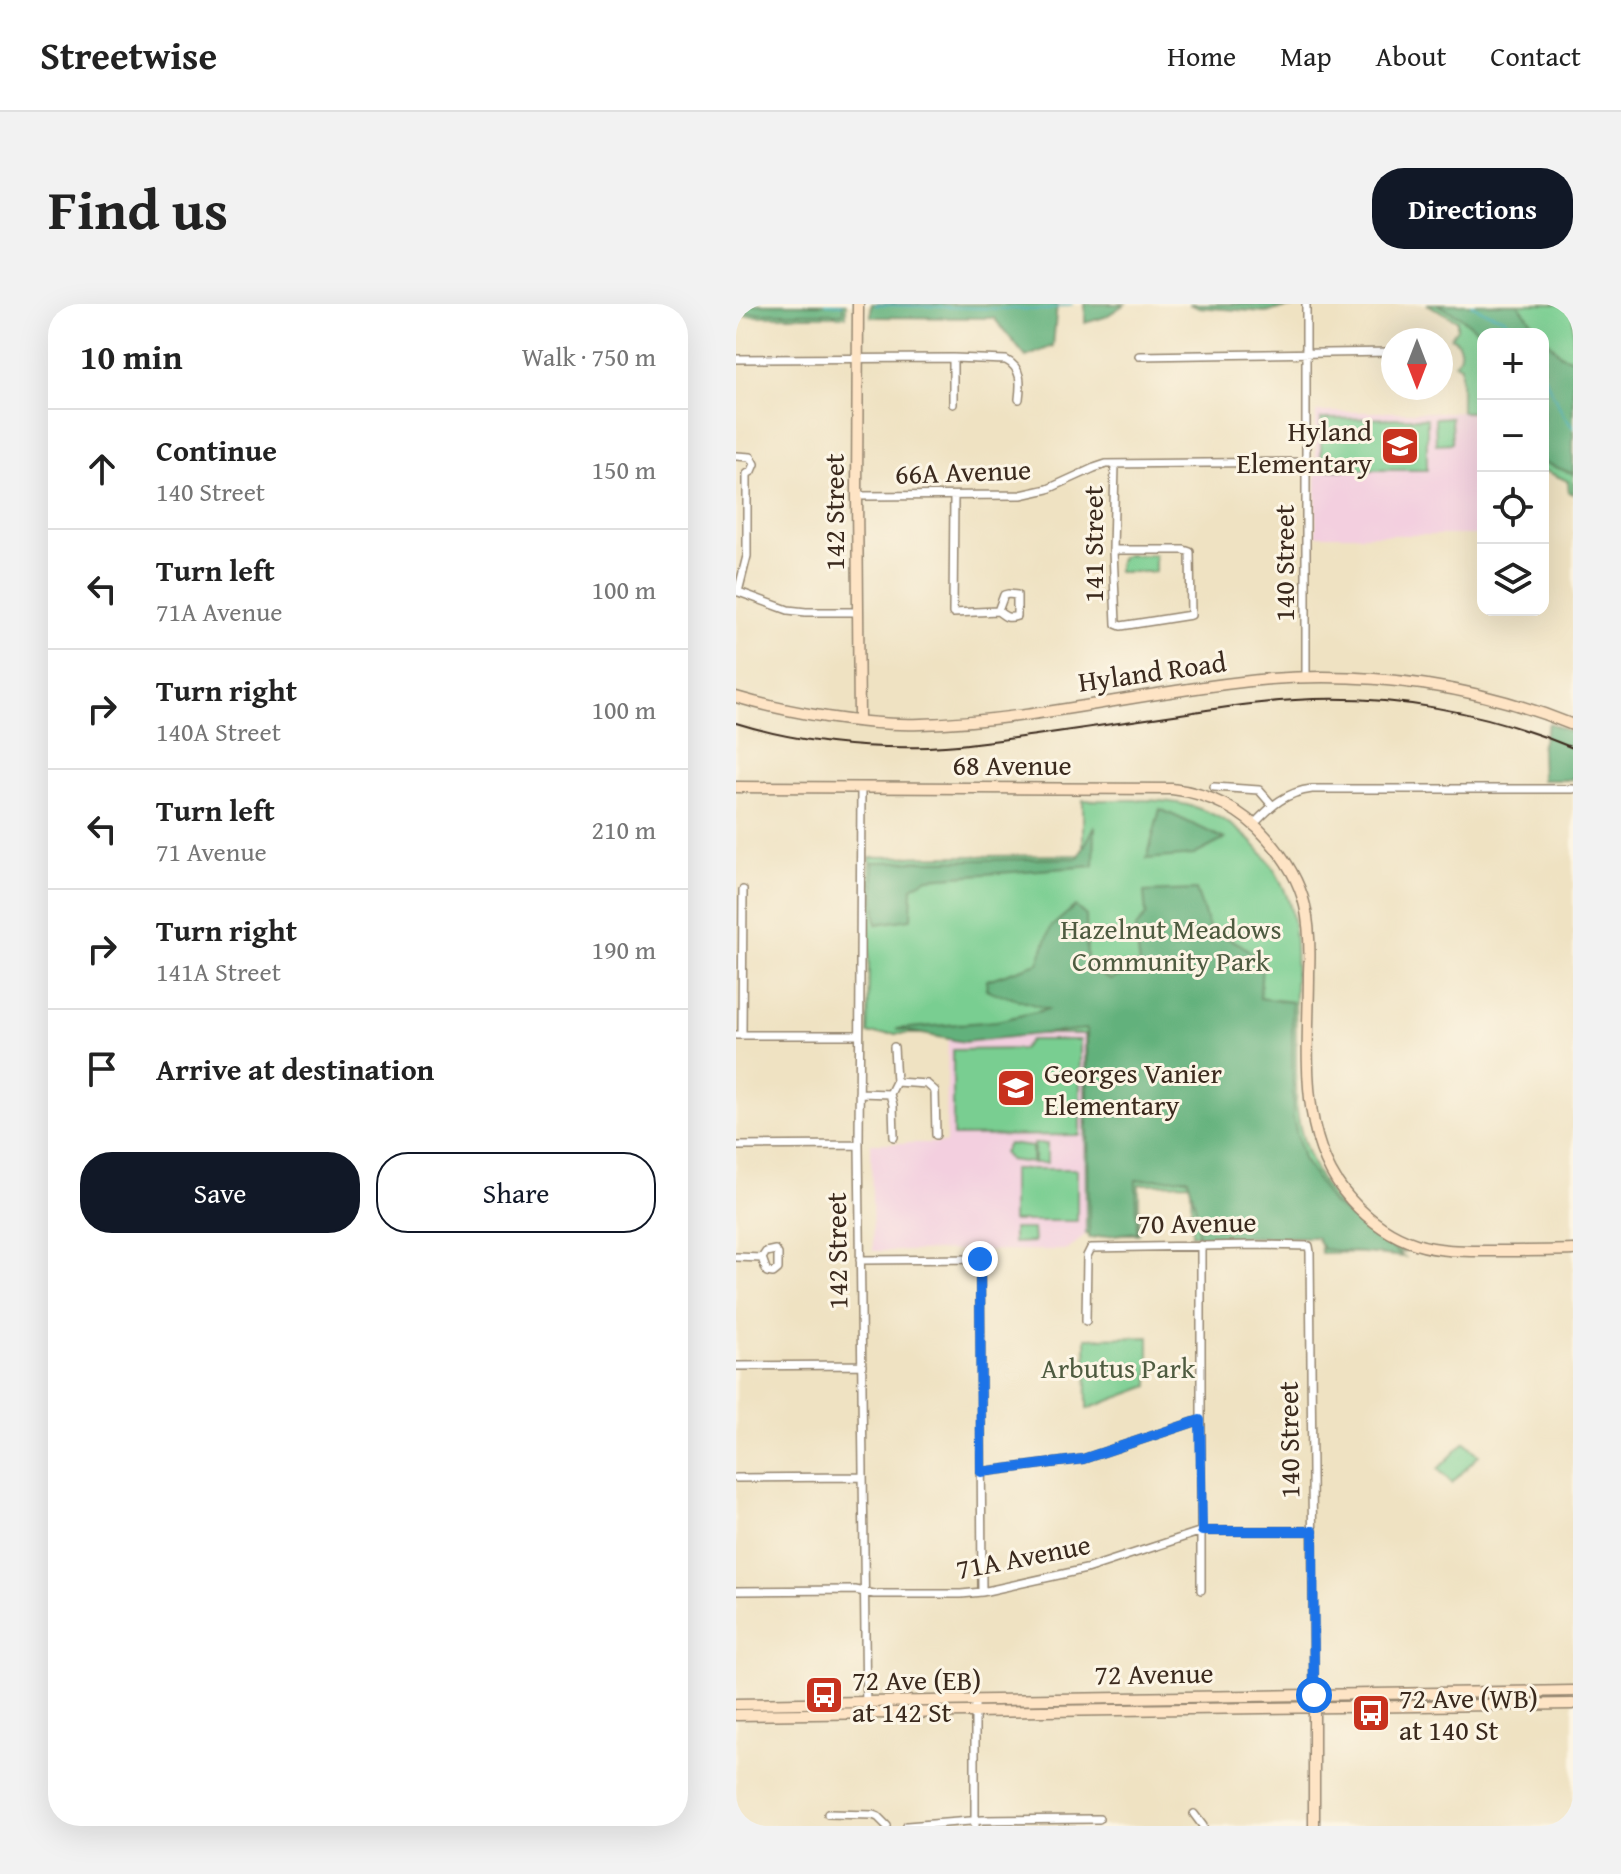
<!DOCTYPE html>
<meta charset="utf-8">
<style>
:root{--surface:#fff;--page:#f2f2f2;--text:#222;--muted:#767676;--line:#e0e0e0;--accent:#111827}
body{margin:0;font-family:"Gentium Book Plus",serif;background:var(--page);color:var(--text)}
.controls{position:absolute;right:24px;top:24px;display:grid;overflow:hidden;border-radius:16px;box-shadow:0 8px 32px #0002}
.controls button{width:72px;height:72px;display:grid;place-items:center;padding:0;border:0;border-bottom:2px solid var(--line);background:var(--surface);color:var(--text);font:40px sans-serif}
.compass{position:absolute;left:645px;top:24px;width:72px;height:72px;border-radius:50%;background:var(--surface);box-shadow:0 8px 32px #0002;rotate:180deg}
.stop{position:absolute;width:24px;height:24px;margin:-18px;border:6px solid #1a73e8;border-radius:50%;background:#fff}
.stop.end{background:#1a73e8;border-color:#fff;box-shadow:0 2px 8px #0008}
.list{margin:0;padding:0;list-style:none}
h2{display:flex;justify-content:space-between;align-items:center;height:104px;margin:0;padding:0 32px;font-size:34px}
h2 small{font-size:26px;font-weight:400;color:var(--muted)}
.list li{display:grid;grid-template-columns:52px 1fr auto;gap:24px;align-items:center;box-sizing:border-box;height:120px;padding:0 32px;border-top:2px solid var(--line)}
.list b{display:block;font-size:30px;white-space:nowrap}
.list p{margin:0;font-size:26px;white-space:nowrap;color:var(--muted)}
.list em{font-size:26px;font-style:normal;color:var(--muted)}
.actions{display:flex;gap:16px;padding:24px 32px}
.actions a{flex:1;padding:18px 0;border:2px solid var(--accent);border-radius:32px;text-align:center;font-size:28px;color:var(--accent)}
.actions .main{background:var(--accent);color:#fff}
.icon{flex:none;width:44px;height:44px;fill:none;stroke:currentColor;stroke-width:2;stroke-linecap:round;stroke-linejoin:round}
.map{position:relative;flex:none;width:837px;height:1522px;overflow:hidden;border-radius:32px}
header{display:flex;align-items:center;gap:48px;box-sizing:border-box;height:112px;padding:0 40px;background:var(--surface);border-bottom:2px solid var(--line)}
header strong{font-size:38px}
nav{display:flex;gap:44px;margin-inline-start:auto;font-size:28px}
.intro{display:flex;align-items:center;justify-content:space-between;box-sizing:border-box;height:192px;padding:0 48px}
h1{margin:0;font-size:56px}
.button{padding:20px 36px;border-radius:32px;background:var(--accent);color:#fff;font-size:28px;font-weight:700}
main{display:flex;gap:48px;padding:0 48px}
aside{flex:1;background:var(--surface);border-radius:32px;box-shadow:0 8px 32px #0002}
.map>svg:first-child{display:block}
.built{fill:#f3cfdf}
.green{fill:#79ce91;stroke:#5a7c58;stroke-width:2}
.forest{fill:#62b17b;stroke:#4e6e4c;stroke-width:2}
.lines{fill:none;stroke-linecap:round;stroke-linejoin:round}
.stream{stroke:#3daeb8;stroke-width:2}
.street-casing{stroke:#958670;stroke-width:10}
.secondary-casing{stroke:#958670;stroke-width:13}
.street{stroke:#fff;stroke-width:7}
.secondary{stroke:#fee4c5;stroke-width:10}
.rail{stroke:#3b2a1e;stroke-width:2}
.route{stroke:#1a73e8;stroke-width:10}
.labels{text-anchor:middle;dominant-baseline:central;stroke-width:6;stroke-linejoin:round;paint-order:stroke}
.poi-label{font-size:28px;fill:#3b2a1e;stroke:#fcf5e5;text-anchor:start}
.street-label{font-size:28px;fill:#3b2a1e;stroke:#fcf5e5}
.park-label{font-size:28px;fill:#4e5b40;stroke:#fcf5e5}
</style>
<header>
<strong>Streetwise</strong>
<nav><a>Home</a><a>Map</a><a>About</a><a>Contact</a></nav>
</header>
<div class="intro"><h1>Find us</h1><a class="button">Directions</a></div>
<main>
<aside>
<h2>10 min<small>Walk · 750 m</small></h2>
<ul class="list">
<li><svg class="icon" aria-label="ahead" viewBox="0 0 24 24"><path d="M12 20V5M6 11l6-6 6 6"/></svg><div><b>Continue</b><p>140 Street</p></div><em>150 m</em></li>
<li><svg class="icon" aria-label="left" viewBox="0 0 24 24"><path d="M17 20v-9H6M10 6l-5 5 5 5"/></svg><div><b>Turn left</b><p>71A Avenue</p></div><em>100 m</em></li>
<li><svg class="icon" aria-label="right" viewBox="0 0 24 24"><path d="M7 20v-9h11M14 6l5 5-5 5"/></svg><div><b>Turn right</b><p>140A Street</p></div><em>100 m</em></li>
<li><svg class="icon" aria-label="left" viewBox="0 0 24 24"><path d="M17 20v-9H6M10 6l-5 5 5 5"/></svg><div><b>Turn left</b><p>71 Avenue</p></div><em>210 m</em></li>
<li><svg class="icon" aria-label="right" viewBox="0 0 24 24"><path d="M7 20v-9h11M14 6l5 5-5 5"/></svg><div><b>Turn right</b><p>141A Street</p></div><em>190 m</em></li>
<li><svg class="icon" aria-label="arrive" viewBox="0 0 24 24"><path d="M6 21V4h12l-3 4 3 4H6"/></svg><div><b>Arrive at destination</b></div></li>
</ul>
<div class="actions"><a class="main">Save</a><a>Share</a></div>
</aside>
<div class="map">
<svg width="837" height="1522" viewBox="0 0 837 1522">
<rect width="100%" height="100%" fill="#fcf5e5"/>
<filter id="ink" filterUnits="userSpaceOnUse"><feTurbulence type="fractalNoise" baseFrequency=".0125" numOctaves="2"/><feDisplacementMap in="SourceGraphic" scale="16" xChannelSelector="R" yChannelSelector="G"/><feConvolveMatrix kernelMatrix="1 2 1 2 8 2 1 2 1" color-interpolation-filters="sRGB"/></filter>
<filter id="wash" filterUnits="userSpaceOnUse"><feTurbulence type="fractalNoise" baseFrequency=".006" numOctaves="4" result="noise"/><feDisplacementMap in="SourceGraphic" scale="32" xChannelSelector="R" yChannelSelector="G"/><feGaussianBlur stdDeviation="1.8" result="paint"/><feColorMatrix in="noise" values="0 0 0 0 0 0 0 0 0 0 0 0 0 0 0 0 0 1.4 0 .05"/><feComposite in="paint" operator="in"/></filter>
<g filter="url(#wash)">
<rect width="100%" height="100%" fill="#efe2c2"/>
<path class="built" d="M580,108h167v123h-167z
M212,730h137l1,200 -18,16 -195,1 -2,-108h75z"/>
<path class="green" d="M0,0h110v12h-110z
M691,0h146v190l-4,-2 -1,-11 -25,-11v-136h-60v78h-22v-46l-6,-3c8,-9 7,-20 -4,-26l6,-8v-9z
M715,113l1,26 -16,1 -1,-26z
M691,114v52h-106v-51z
M391,251h28v17h-37c0,-9 0,-14 9,-17z
M347,496c34,1 71,-3 104,5 54,14 97,60 106,115 4,26 2,54 2,80 1,35 1,69 1,104 8,68 45,120 109,148l-84,1 -1,-20 -128,1 -1,-51 -52,1v50h-53l-1,-200h-217l2,-177 213,-2z
M294,736h50v95l-127,1v-86l69,-1z
M272,840l24,3v16l-23,-3 -6,-7z
M298,840h13v19h-13z
M276,865h65v52h-65z
M277,925h20l1,13 -21,1z
M413,1033v49l-62,23 -1,-71z
M729,1138l14,13 -27,28 -14,-14z"/>
<path class="forest" d="M0,0h107v9h-107z
M135,0h186l-4,42 -27,11 -32,-39 -123,-1z
M349,0h40l-20,13 -20,6z
M453,0h105l-1,3 -28,5 -68,-5z
M701,0h81l24,30h-59l-24,-18z
M807,32l18,19 12,4v115l-30,-12z
M813,419l24,10v47h-31l-1,-33z
M424,505l65,30 -31,16 -47,4z
M359,522l-1,40 -166,12 -16,9 -1,32 -35,5 -3,-62 205,-4z
M460,586l14,40 30,14 22,16 -2,38 32,4 1,116 10,41 29,44 72,54 -81,-8 -7,-12h-118l-2,-28 -8,-31 -52,2 1,52 -48,6 -2,-209 -123,13 -68,-13 101,-8 51,-12 -62,-19 1,-10 51,-17 13,-36 24,-21 11,10 1,51 24,13 29,-15 -5,-36 11,-14 -2,-23z"/>
<g class="lines">
<path class="stream" d="M89,0l17,1
M735,0l9,6 24,8 17,16
M139,1l172,5 25,-6
M807,70l20,40 10,14"/>
</g>
</g>
<g filter="url(#ink)">
<g class="lines">
<g class="street-casing">
<path id="street" d="M570,0v373
M705,47h3
M403,52l254,-4
M0,55l217,-1 53,2c16,8 15,23 13,39
M217,100v-46
M0,152l15,1 4,7 -3,7 -5,3v82l-9,36
M121,192l164,-1 27,-6 46,-21 12,-4 201,-2
M218,192l-1,117 45,-2c7,6 10,8 19,5v-21l-9,-1 -4,1 -6,16
M377,246h71l6,2 1,63 -70,11 -5,-2 -3,-74 2,-86
M0,287l52,19 18,2h52
M478,483l45,3 13,15
M125,484l-2,357 7,569
M518,520c17,-18 32,-32 58,-35h261
M6,730l1,-144
M0,731h123
M160,778l31,2 8,7 1,44
M123,789l31,1
M158,833l-1,-32 -3,-11 6,-12 -2,-35
M0,842l123,-1
M465,941v345
M0,953l26,1 4,-6 9,-2 3,4v15l-5,4 -6,-1 -5,-14
M124,956l120,-1 2,333
M350,1017l1,-65 4,-8 165,-3 53,1 1,6 4,443
M0,1062l126,-1
M245,1168l102,-13 117,-39
M0,1174l126,-1
M0,1287l119,-1 19,4h87l21,-2 104,-23 116,-38h111
M239,1396v126
M92,1510l45,1 5,2 9,9
M458,1510l9,12
M0,1521l2,1
M171,1522l76,-6 116,-1"/>
</g>
<g class="secondary-casing">
<path id="secondary" d="M122,0l-1,192 2,224
M0,393c54,16 129,29 185,27 118,-3 232,-35 349,-45 102,-8 208,7 303,46
M0,483l436,2c36,4 71,21 95,49 18,20 32,42 38,68 5,22 5,45 4,67 0,75 -13,167 42,227 17,19 40,36 65,44 25,8 52,7 78,7 26,0 53,0 79,-1
M0,1400l837,-13
M578,1401v121
M0,1411l837,-11"/>
</g>
<use href="#street" class="street"/>
<use href="#secondary" class="secondary"/>
<path class="rail" d="M0,419c61,19 128,26 192,24 36,-1 72,-7 108,-12 46,-7 92,-13 138,-20 40,-6 80,-13 121,-15 94,-6 190,11 278,48"/>
</g>
</g>
<g class="lines" filter="url(#ink)">
<path class="route" d="M244,955l1,213 102,-13 117,-39 2,111h111l1,164"/>
</g>
<defs>
<g id="school-square" transform="scale(2)"><rect x="-9" y="-9" width="18" height="18" rx="4" fill="#c8321e" stroke="#fcf5e5"/><path d="M0-5L7-2L0 1L-7-2ZM-4 1L0 2.5L4 1V4Q0 6-4 4Z" fill="#fff"/></g>
<g id="bus-square" transform="scale(2)"><rect x="-9" y="-9" width="18" height="18" rx="4" fill="#c8321e" stroke="#fcf5e5"/><path d="M-5-6H5V4H4V6H2V4H-2V6H-4V4H-5ZM-3.5-4V0h7V-4ZM-3.5 1.2v1.5H-2V1.2ZM2 1.2v1.5H3.5V1.2Z" fill="#fff"/></g>
</defs>
<g fill-rule="evenodd">
<use href="#school-square" x="664" y="142"/>
<use href="#school-square" x="280" y="784"/>
<use href="#bus-square" x="88" y="1391"/>
<use href="#bus-square" x="635" y="1409"/>
</g>
<g class="labels">
<g class="poi-label">
<text x="636" y="126" text-anchor="end">Hyland<tspan x="636" dy="32">Elementary</tspan></text>
<text x="308" y="768">Georges Vanier<tspan x="308" dy="32">Elementary</tspan></text>
<text x="116" y="1375">72 Ave (EB)<tspan x="116" dy="32">at 142 St</tspan></text>
<text x="663" y="1393">72 Ave (WB)<tspan x="663" dy="32">at 140 St</tspan></text>
</g>
<g class="street-label">
<text transform="translate(227 167) rotate(-2)">66A Avenue</text>
<text transform="translate(97 208) rotate(-90)">142 Street</text>
<text transform="translate(356 240) rotate(-90)">141 Street</text>
<text transform="translate(547 259) rotate(-90)">140 Street</text>
<text transform="translate(416 367) rotate(-8)">Hyland Road</text>
<text x="276" y="460">68 Avenue</text>
<text transform="translate(461 918) rotate(-1)">70 Avenue</text>
<text transform="translate(100 947) rotate(-91)">142 Street</text>
<text transform="translate(552 1136) rotate(-91)">140 Street</text>
<text transform="translate(287 1252) rotate(-11)">71A Avenue</text>
<text transform="translate(418 1369) rotate(-1)">72 Avenue</text>
</g>
<g class="park-label">
<text x="435" y="624">Hazelnut Meadows<tspan x="435" dy="32">Community Park</tspan></text>
<text x="382" y="1063">Arbutus Park</text>
</g>
</g>
</svg>
<div class="controls">
<button>+</button>
<button>−</button>
<button><svg class="icon" aria-label="locate" viewBox="0 0 24 24"><circle cx="12" cy="12" r="6"/><path d="M12 2v4M12 18v4M2 12h4M18 12h4"/></svg></button>
<button><svg class="icon" aria-label="layers" viewBox="0 0 24 24"><path d="M12 4l9 5-9 5-9-5zM3 14l9 5 9-5"/></svg></button>
</div>
<svg class="compass" viewBox="-18 -18 36 36"><path d="M0-13l5 13h-10z" fill="#e53935"/><path d="M0 13l5-13h-10z" fill="#767676"/></svg>
<div class="stop" style="left:578px;top:1391px"></div>
<div class="stop end" style="left:244px;top:955px"></div>
</div>
</main>
